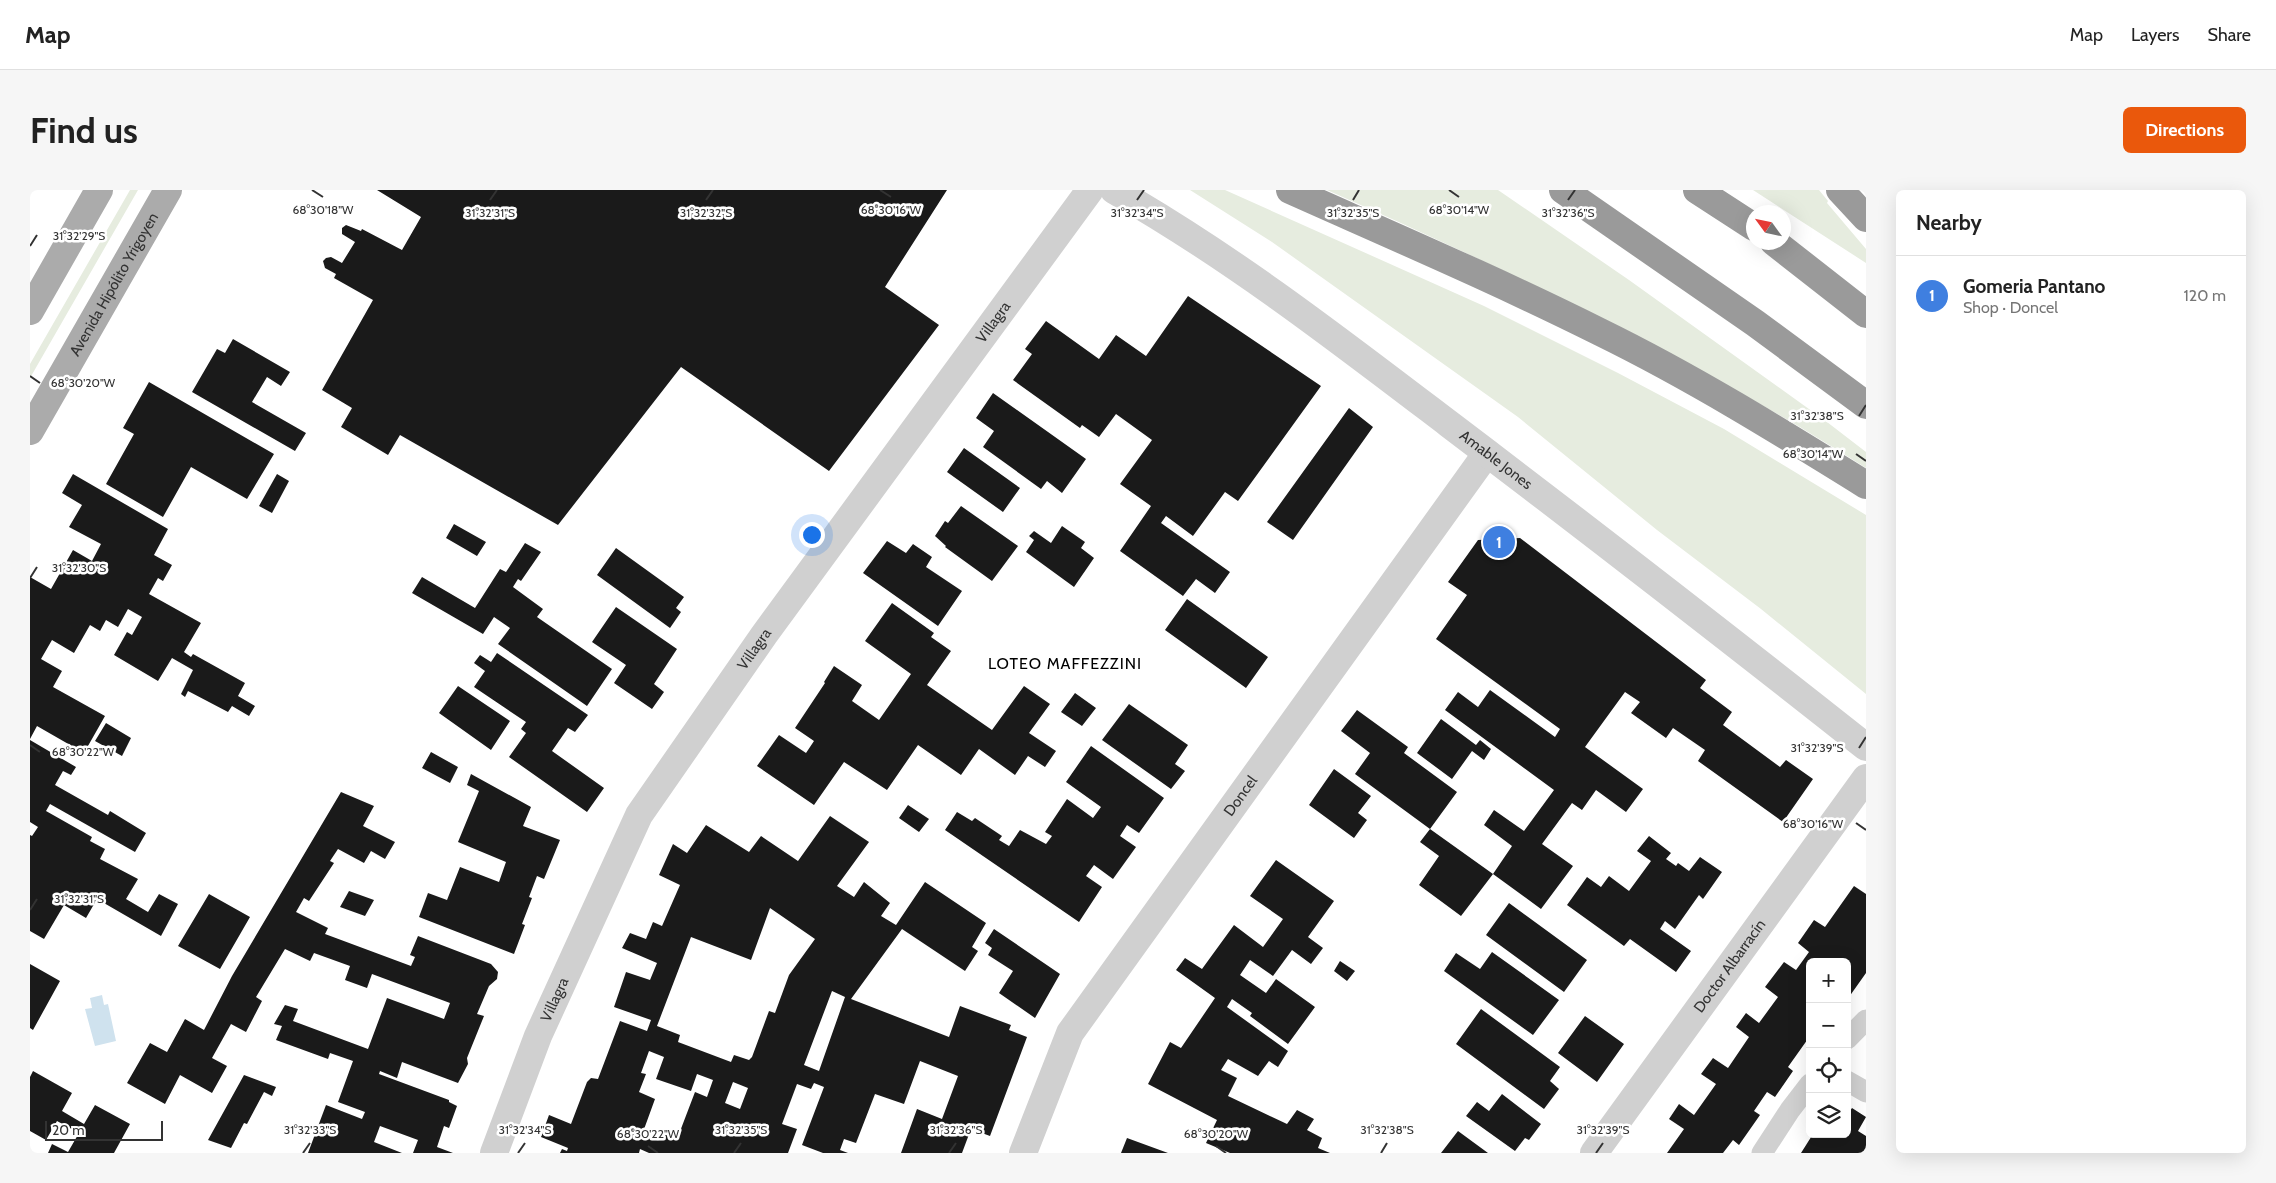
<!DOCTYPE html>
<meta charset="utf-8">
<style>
:root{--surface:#fff;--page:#f6f6f6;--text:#222;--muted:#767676;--line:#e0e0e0;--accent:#ea580c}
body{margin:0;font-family:Cabin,sans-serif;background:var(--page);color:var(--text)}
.controls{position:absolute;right:15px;bottom:15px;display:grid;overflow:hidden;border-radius:8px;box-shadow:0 5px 20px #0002}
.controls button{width:45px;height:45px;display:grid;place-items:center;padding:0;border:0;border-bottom:1px solid var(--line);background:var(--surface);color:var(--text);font:25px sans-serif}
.compass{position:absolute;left:1716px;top:15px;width:45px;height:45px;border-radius:50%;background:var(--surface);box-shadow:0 5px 20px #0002;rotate:303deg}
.scale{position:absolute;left:15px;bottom:12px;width:118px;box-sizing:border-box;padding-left:5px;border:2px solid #333;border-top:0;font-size:14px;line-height:18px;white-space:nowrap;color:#333;-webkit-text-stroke:4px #fff;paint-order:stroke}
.you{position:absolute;left:781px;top:344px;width:18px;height:18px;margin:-12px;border:4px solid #fff;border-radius:50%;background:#1a73e8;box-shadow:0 0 0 8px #1a73e833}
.badge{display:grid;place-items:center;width:32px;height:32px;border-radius:50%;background:var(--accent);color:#fff;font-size:16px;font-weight:700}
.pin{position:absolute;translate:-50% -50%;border:2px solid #fff;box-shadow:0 1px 5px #0006}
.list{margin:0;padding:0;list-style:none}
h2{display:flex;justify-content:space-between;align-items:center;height:65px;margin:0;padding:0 20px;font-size:21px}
h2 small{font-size:16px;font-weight:400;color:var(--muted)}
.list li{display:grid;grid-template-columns:32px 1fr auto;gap:15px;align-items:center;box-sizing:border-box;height:80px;padding:0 20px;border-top:1px solid var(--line)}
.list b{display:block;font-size:19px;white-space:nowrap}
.list p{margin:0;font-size:16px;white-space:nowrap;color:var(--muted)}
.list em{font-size:16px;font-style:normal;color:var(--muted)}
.icon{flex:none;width:28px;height:28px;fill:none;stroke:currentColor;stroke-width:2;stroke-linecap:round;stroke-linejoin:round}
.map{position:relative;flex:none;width:1836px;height:963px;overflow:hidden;border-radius:8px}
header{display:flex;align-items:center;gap:30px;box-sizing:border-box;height:70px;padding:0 25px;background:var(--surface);border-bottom:1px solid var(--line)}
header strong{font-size:24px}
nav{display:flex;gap:28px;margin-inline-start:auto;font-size:18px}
.intro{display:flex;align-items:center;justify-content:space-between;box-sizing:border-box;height:120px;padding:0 30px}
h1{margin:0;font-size:35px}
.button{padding:12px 22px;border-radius:8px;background:var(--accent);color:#fff;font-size:18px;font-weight:700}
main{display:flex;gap:30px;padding:0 30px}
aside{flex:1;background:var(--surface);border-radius:8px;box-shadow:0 5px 20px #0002}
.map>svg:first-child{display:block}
.green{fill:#e6ecdf}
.water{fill:#cfe2ee}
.building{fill:#1a1a1a;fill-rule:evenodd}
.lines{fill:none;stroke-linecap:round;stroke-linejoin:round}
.service{stroke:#d0d0d0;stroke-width:21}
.minor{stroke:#d0d0d0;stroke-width:28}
.tertiary{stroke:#d0d0d0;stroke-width:28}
.primary{stroke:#ababab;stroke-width:28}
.motorway{stroke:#9a9a9a;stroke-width:28}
.ticks{fill:none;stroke:#333;stroke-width:2}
.labels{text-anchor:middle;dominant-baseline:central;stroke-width:5;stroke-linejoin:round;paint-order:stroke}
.street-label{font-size:15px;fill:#333;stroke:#fff}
.neighbourhood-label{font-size:16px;letter-spacing:1px;fill:#000;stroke:#fff}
.ticks-label{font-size:12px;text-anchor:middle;fill:#333;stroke:#fff;stroke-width:5;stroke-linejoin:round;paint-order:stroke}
</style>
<header>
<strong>Map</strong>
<nav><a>Map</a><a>Layers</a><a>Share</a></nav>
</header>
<div class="intro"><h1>Find us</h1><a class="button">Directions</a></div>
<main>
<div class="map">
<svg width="1836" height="963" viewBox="0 0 1836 963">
<rect width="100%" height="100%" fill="#fff"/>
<path class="green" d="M100,0h8l-108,188v-14z
M1160,0h35l259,116 134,67 106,56 142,86v179l-105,-85 -104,-79 -139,-113 -246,-175z
M1297,0h171l131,90 198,142 39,30v16c-171,-109 -354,-196 -539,-278z
M1723,0h66l9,11 -1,2 39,46v14z"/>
<path class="water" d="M72,805l2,10 4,-1 8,37 -21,5 -10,-37 7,-1 -2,-10z"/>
<path class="building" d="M347,0h570l-62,97 54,38 -110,146 -148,-104 -123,158 -158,-90 -12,20 -47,-28 11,-19 -30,-18 51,-90 -39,-22 2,-4 -11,-6 -2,-7 3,-3 5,-1 11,6 13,-21 -13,-8v-6l4,-3 15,6 1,-2 40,21 19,-33z
M1158,106l133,90 -83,115 -13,-9 -32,44 -27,-20 -5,7 69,49 -15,21 -19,-14 -13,17 -63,-45 31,-45 -31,-22 32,-44 -36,-26 -17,23 -17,-12 -2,3 -67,-48 19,-26 -7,-5 21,-28 53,38 17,-24 30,21z
M203,149l57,33 -9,14 -14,-9 -15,25 54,31 -11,18 -103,-59 25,-43 8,4z
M119,192l125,72 -27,45 -56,-32 -28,50 -57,-33 28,-50 -11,-6z
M963,203l93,66 -24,34 -15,-12 -6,8 -58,-42 11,-16 -18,-13z
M1319,218l24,19 -80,113 -26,-18z
M934,258l56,40 -17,24 -56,-40z
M43,284l95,55 -14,26 18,10 -9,16 -5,-3 -9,16 52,29 -17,29 7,5 2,-3 52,29 -7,13 17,10 -6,10 -17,-10 -4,6 -40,-21 -3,6 -4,-3 12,-24 -21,-12 -14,23 -44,-26 13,-23 5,3 10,-18 -14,-8 -10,18 -12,-7 -6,11 -10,-6 -16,28 -22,-13 -11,19 21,12 -9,16 52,29 -21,37 -47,-27 -7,13v-162l21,12 22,-39 19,11 9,-17 -32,-17 13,-22 -20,-12z
M247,284l12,7 -17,32 -13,-7z
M931,316l57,40 -26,35 -47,-34 1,-1 -11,-10 10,-15 3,2z
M424,334l32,18 -9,14 -31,-18z
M1032,336l23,16 -4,6 13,10 -20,29 -48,-35 8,-12 -5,-4 5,-5 17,12z
M1490,348l186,142 -6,8 32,24 -9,13 57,42 6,-7 27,19 -30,43 -85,-61 7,-11 -32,-22 -7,10 -35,-25 9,-11 -15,-10 -40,55 58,42 -17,23 -30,-22 -14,20 -10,-7 -30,41 31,22 -32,43 -48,-35 19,-28 -28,-21 10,-15 30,21 30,-41 -109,-80 13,-18 20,15 12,-17 65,47 5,-8 -124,-90 31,-44 -19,-13 30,-42z
M857,351l19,12 7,-9 19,13 -6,10 36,24 -24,35 -75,-53z
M495,353l16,9 -20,29 -3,-2 -5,8 30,22 -6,8 75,52 -25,37 -89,-62 12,-16 -16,-11 -11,17 -71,-41 10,-16 53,31 25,-39 6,3z
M586,358l68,49 -8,11 5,4 -11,16 -73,-53z
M1157,409l81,58 -22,31 -81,-58z
M862,413l42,30 -3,4 20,14 -24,34 65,45 32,-44 26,18 -21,29 27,18 -11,16 -17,-11 -13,19 -36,-26 -18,26 -43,-30 -31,45 -43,-28 -30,43 -57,-39 22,-31 27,18 8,-12 -19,-13 30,-45 -1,-1 10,-16 28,19 -10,16 27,19 32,-46 -46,-33z
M586,417l61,42 -23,35 10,8 -12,17 -38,-26 12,-18 -34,-23z
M467,463l91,62 -13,17 -7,-4 -16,23 52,37 -17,24 -78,-55 17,-24 -5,-4 5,-7 -52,-35 11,-16 -11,-8 6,-8 11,7z
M428,496l52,35 -19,29 -52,-37z
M1045,503l21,15 -14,18 -21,-14z
M1099,514l59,41 -13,19 10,7 -14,18 -69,-49z
M1327,520l51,37 -4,6 53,39 -27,37 -75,-55 15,-21 -29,-22z
M1411,529l35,26 4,-5 11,9 -7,11 -12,-9 -20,28 -35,-26z
M76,533l25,15 -9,18 -27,-15z
M0,550l46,27 -5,8 -8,-4 -8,14 53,30 2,-4 36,22 -11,19 -85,-48 -4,7 46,26 -2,4 15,8 -5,10 38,20 -12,20 22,13 11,-18 19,10 -17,32 -64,-37 -11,19 -22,-13 -20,34 -14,-8v-96l2,1 6,-9 -8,-5z
M1061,556l73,52 -25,35 -12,-8 -7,11 16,11 -23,32 -19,-14 -8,11 16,11 -23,35 -134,-92 12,-18 15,9 3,-3 27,18 -3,4 10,6 11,-16 26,14 6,-8 -7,-4 22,-33 26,19 8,-11 -35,-25z
M401,562l27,15 -8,16 -28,-15z
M1304,579l37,27 -13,17 9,7 -13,18 -45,-33z
M441,584l60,33 -8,19 37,14 -16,39 -7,-3 -8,21 3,1 -10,26 3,1 -11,29 -95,-37 9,-24 19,7 13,-33 39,15 7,-20 -48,-20 21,-51 -12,-6z
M311,602l33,14 -11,20 32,16 -10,17 -14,-8 -7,12 -26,-14 -8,12 4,2 -25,38 -5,-3 -8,14 32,16 -3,6 86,32 4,-9 -5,-2 8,-19 73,28 7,8 -1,7 -8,7 -12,28 7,2 -17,42 1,6 -10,19 -56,-21 -5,16 -17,-7 -1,3 70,26v2l8,4 -8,22 -5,-2 -7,21 16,6h-40l5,-13 -38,-14 -6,16 28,11h-94l18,-48 36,14 3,-7 -27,-10 15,-41 -23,-8 -2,6 -52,-19 6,-14 -8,-2 11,-19 13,4 -5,12 75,28 19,-51 57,21 6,-16 -78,-29 -5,14 -22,-8 5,-14 -36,-13 -4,8 -25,-12 -29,48 6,4 -16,31 -15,-8 -19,34 15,8 -15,27 -32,-18 -15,29 -38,-21 23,-40 17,9 18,-33 19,11 28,-54z
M878,615l21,14 -10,13 -20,-14z
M800,626l39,26 -32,44 17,11 10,-15 26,21 -9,13 15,9 29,-43 61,41 -14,24 6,4 -13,20 -63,-42 -51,70 98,38 11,-31 51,19 -2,5 18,7 -37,99 -19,-7 -9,24h-61l16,-44 25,10 16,-43 -38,-15 -16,43 -29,-10 -19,49 -12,-4 -4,11 8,3h-25l-21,-8 22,-58 -10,-4 -3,6 -14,-5 -15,40 15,5 -9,24h-139l-9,-4 -1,4h-79l2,-4 5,2 1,-3 -27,-11 8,-22 22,9 16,-42 4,-4 7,1 22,-58 27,10 4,-11 -37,-13 12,-35 24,8 7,-17 -35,-15 8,-15 16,6 7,-17 9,4 18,-41 -21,-10 14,-31 14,9 19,-28 43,27 12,-16 37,25zM740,718l45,31 -26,36 -14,38 -6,-2 -17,46 -3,3 -15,-5 -3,7 -53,-20 2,-7 -23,-9 34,-89 60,23zM802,801l13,6 -26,74 -15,-6zM619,861l15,6 -8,22 35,12 6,-17 16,6 -6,17 -12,-5 -16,42 -12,-5 -4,11 -20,-8 12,-33 -16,-7 7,-18 -5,-1zM703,892l15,6 -8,21 -15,-6z
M1400,639l63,45 -32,42 -42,-31 20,-29 -19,-14z
M1619,646l22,17 -5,6 10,7 2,-3 11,8 11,-14 22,15 -19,27 -4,-4 -24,34 -10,-8 -5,8 31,22 -15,21 -46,-33 -6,7 -57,-41 20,-28 14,10 8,-11 20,15 22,-30 -14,-10z
M1246,670l58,41 -26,36 15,11 -12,16 -19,-14 -19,26 -23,-16 -10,15 26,18 10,-14 39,28 -27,37 -38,-28 2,-3 -20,-14 -5,8 61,44 -10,16 -9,-6 -11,15 -30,-17 -7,11 16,8 -9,18 59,28 10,-14 17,9 -7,11 15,8 -4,10 12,5h-100l-24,-10 11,-23 -69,-36 22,-42 11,6 34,-50 -39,-28 9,-12 17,11 32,-44 29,22 20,-28 -33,-23z
M1824,696l12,8v79l-17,24 -2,-1v-34h-37v74l-22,31 5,4 -18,26 -8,-5 -13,19 6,4 -21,30 -6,-5 -10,13h-56l17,-24 -15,-10 10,-15 15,11 22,-31 -15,-10 12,-16 15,10 21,-31 -13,-10 10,-14 13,10 19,-26 -13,-10 19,-25 12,8 13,-18 -11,-9 16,-23 11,7z
M319,701l25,9 -9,16 -25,-9z
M179,704l41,23 -30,52 -42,-23z
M1479,713l78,57 -23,32 -78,-57z
M964,739l66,45 -25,44 -36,-25 14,-22 -25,-16 4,-7 -7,-5z
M1462,762l67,48 -26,35 -89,-64 12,-18 24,16z
M1310,771l15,10 -8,10 -13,-10z
M0,774l30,17 -27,49 -3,-2z
M1451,819l79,58 -10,14 9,8 -15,20 -88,-65z
M1555,826l39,28 -27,38 -39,-29z
M3,881l39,22 -10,18 22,13 11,-19 35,19 -16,29h-66l4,-9 16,8 11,-19 -22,-12 -11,19 -16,-9v-54z
M214,885l32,12 -4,9 -8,-4 -17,32 -3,-1 -13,25 -23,-8z
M1472,904l39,30 -12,16 -4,-2 -10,13 -49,-35 11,-14 12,9z
M1822,918l14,9 -8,14 8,5v17h-65l12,-19h34v-19z
M1428,941l30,22h-47z
M1097,948l41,15h-47z"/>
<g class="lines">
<path class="service" d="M1817,849l19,-19
M1817,891l19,11
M1732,963l28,-43 20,-26"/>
<g class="minor">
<path id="s1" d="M464,963l44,-117 101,-221 125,-180 326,-445"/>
<path id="s2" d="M993,963l47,-120 417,-580"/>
<path id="s3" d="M1564,963l272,-375"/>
</g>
<path class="tertiary" id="s4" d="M1084,0c119,68 226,151 335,234 140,106 279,214 417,323"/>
<g class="primary">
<path d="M0,121l69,-121"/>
<path id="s5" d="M0,241l138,-241"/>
</g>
<path class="motorway" d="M1260,0c103,46 208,91 310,142 92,45 179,99 266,153
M1533,0l192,133 111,82
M1667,0l57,37
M1810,0l26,28
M1744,52l92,72"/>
</g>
<path class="ticks" d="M282,0l11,7M850,0l11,7M1419,0l10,7M460,10l7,-10M676,10l7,-10M1107,10l7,-10M1323,10l6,-10M1538,10l7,-10M0,56l7,-11M0,186l10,7M1829,226l7,-11M1826,264l10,7M0,388l7,-11M0,555l10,7M1829,558l7,-11M1826,633l10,7M0,720l7,-11M618,956l10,7M1186,956l10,7M273,963l7,-10M488,963l7,-10M704,963l7,-10M919,963l7,-10M1351,963l6,-10M1566,963l7,-10"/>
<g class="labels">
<g class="street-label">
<text stroke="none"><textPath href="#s5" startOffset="169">Avenida Hipólito Yrigoyen</textPath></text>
<text stroke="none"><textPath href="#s1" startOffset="975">Villagra</textPath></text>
<text stroke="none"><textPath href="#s4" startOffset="468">Amable Jones</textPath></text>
<text stroke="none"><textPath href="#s1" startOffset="570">Villagra</textPath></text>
<text stroke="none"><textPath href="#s2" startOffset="421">Doncel</textPath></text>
<text stroke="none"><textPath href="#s3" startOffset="231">Doctor Albarracín</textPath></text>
<text stroke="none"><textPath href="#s1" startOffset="165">Villagra</textPath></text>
</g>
<g class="neighbourhood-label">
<text x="1035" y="473">LOTEO MAFFEZZINI</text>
</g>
</g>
<g class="ticks-label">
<text x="1429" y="24">68°30'14"W</text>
<text x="293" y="24">68°30'18"W</text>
<text x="861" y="24">68°30'16"W</text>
<text x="460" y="27">31°32'31"S</text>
<text x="676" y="27">31°32'32"S</text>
<text x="1107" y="27">31°32'34"S</text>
<text x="1323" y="27">31°32'35"S</text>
<text x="1538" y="27">31°32'36"S</text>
<text x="49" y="50">31°32'29"S</text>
<text x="53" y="197">68°30'20"W</text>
<text x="1787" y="230">31°32'38"S</text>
<text x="1783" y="268">68°30'14"W</text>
<text x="49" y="382">31°32'30"S</text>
<text x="1787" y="562">31°32'39"S</text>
<text x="53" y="566">68°30'22"W</text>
<text x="1783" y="638">68°30'16"W</text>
<text x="49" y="713">31°32'31"S</text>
<text x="280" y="944">31°32'33"S</text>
<text x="495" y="944">31°32'34"S</text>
<text x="711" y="944">31°32'35"S</text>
<text x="926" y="944">31°32'36"S</text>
<text x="1357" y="944">31°32'38"S</text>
<text x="1573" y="944">31°32'39"S</text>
<text x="618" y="948">68°30'22"W</text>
<text x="1186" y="948">68°30'20"W</text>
</g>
</svg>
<div class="controls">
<button>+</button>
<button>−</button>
<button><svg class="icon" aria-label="locate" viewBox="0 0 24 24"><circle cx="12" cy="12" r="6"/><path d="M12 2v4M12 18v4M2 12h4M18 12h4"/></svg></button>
<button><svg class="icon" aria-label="layers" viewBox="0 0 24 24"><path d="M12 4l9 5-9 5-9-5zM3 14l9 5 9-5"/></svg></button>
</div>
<svg class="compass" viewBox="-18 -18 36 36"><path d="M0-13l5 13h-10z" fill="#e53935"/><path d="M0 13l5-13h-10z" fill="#767676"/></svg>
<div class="scale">20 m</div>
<div class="you"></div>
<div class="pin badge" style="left:1469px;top:352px;background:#3f7fe0">1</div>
</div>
<aside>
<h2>Nearby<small></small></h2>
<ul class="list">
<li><span class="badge" style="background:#3f7fe0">1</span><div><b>Gomeria Pantano</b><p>Shop · Doncel</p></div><em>120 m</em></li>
</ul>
</aside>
</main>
